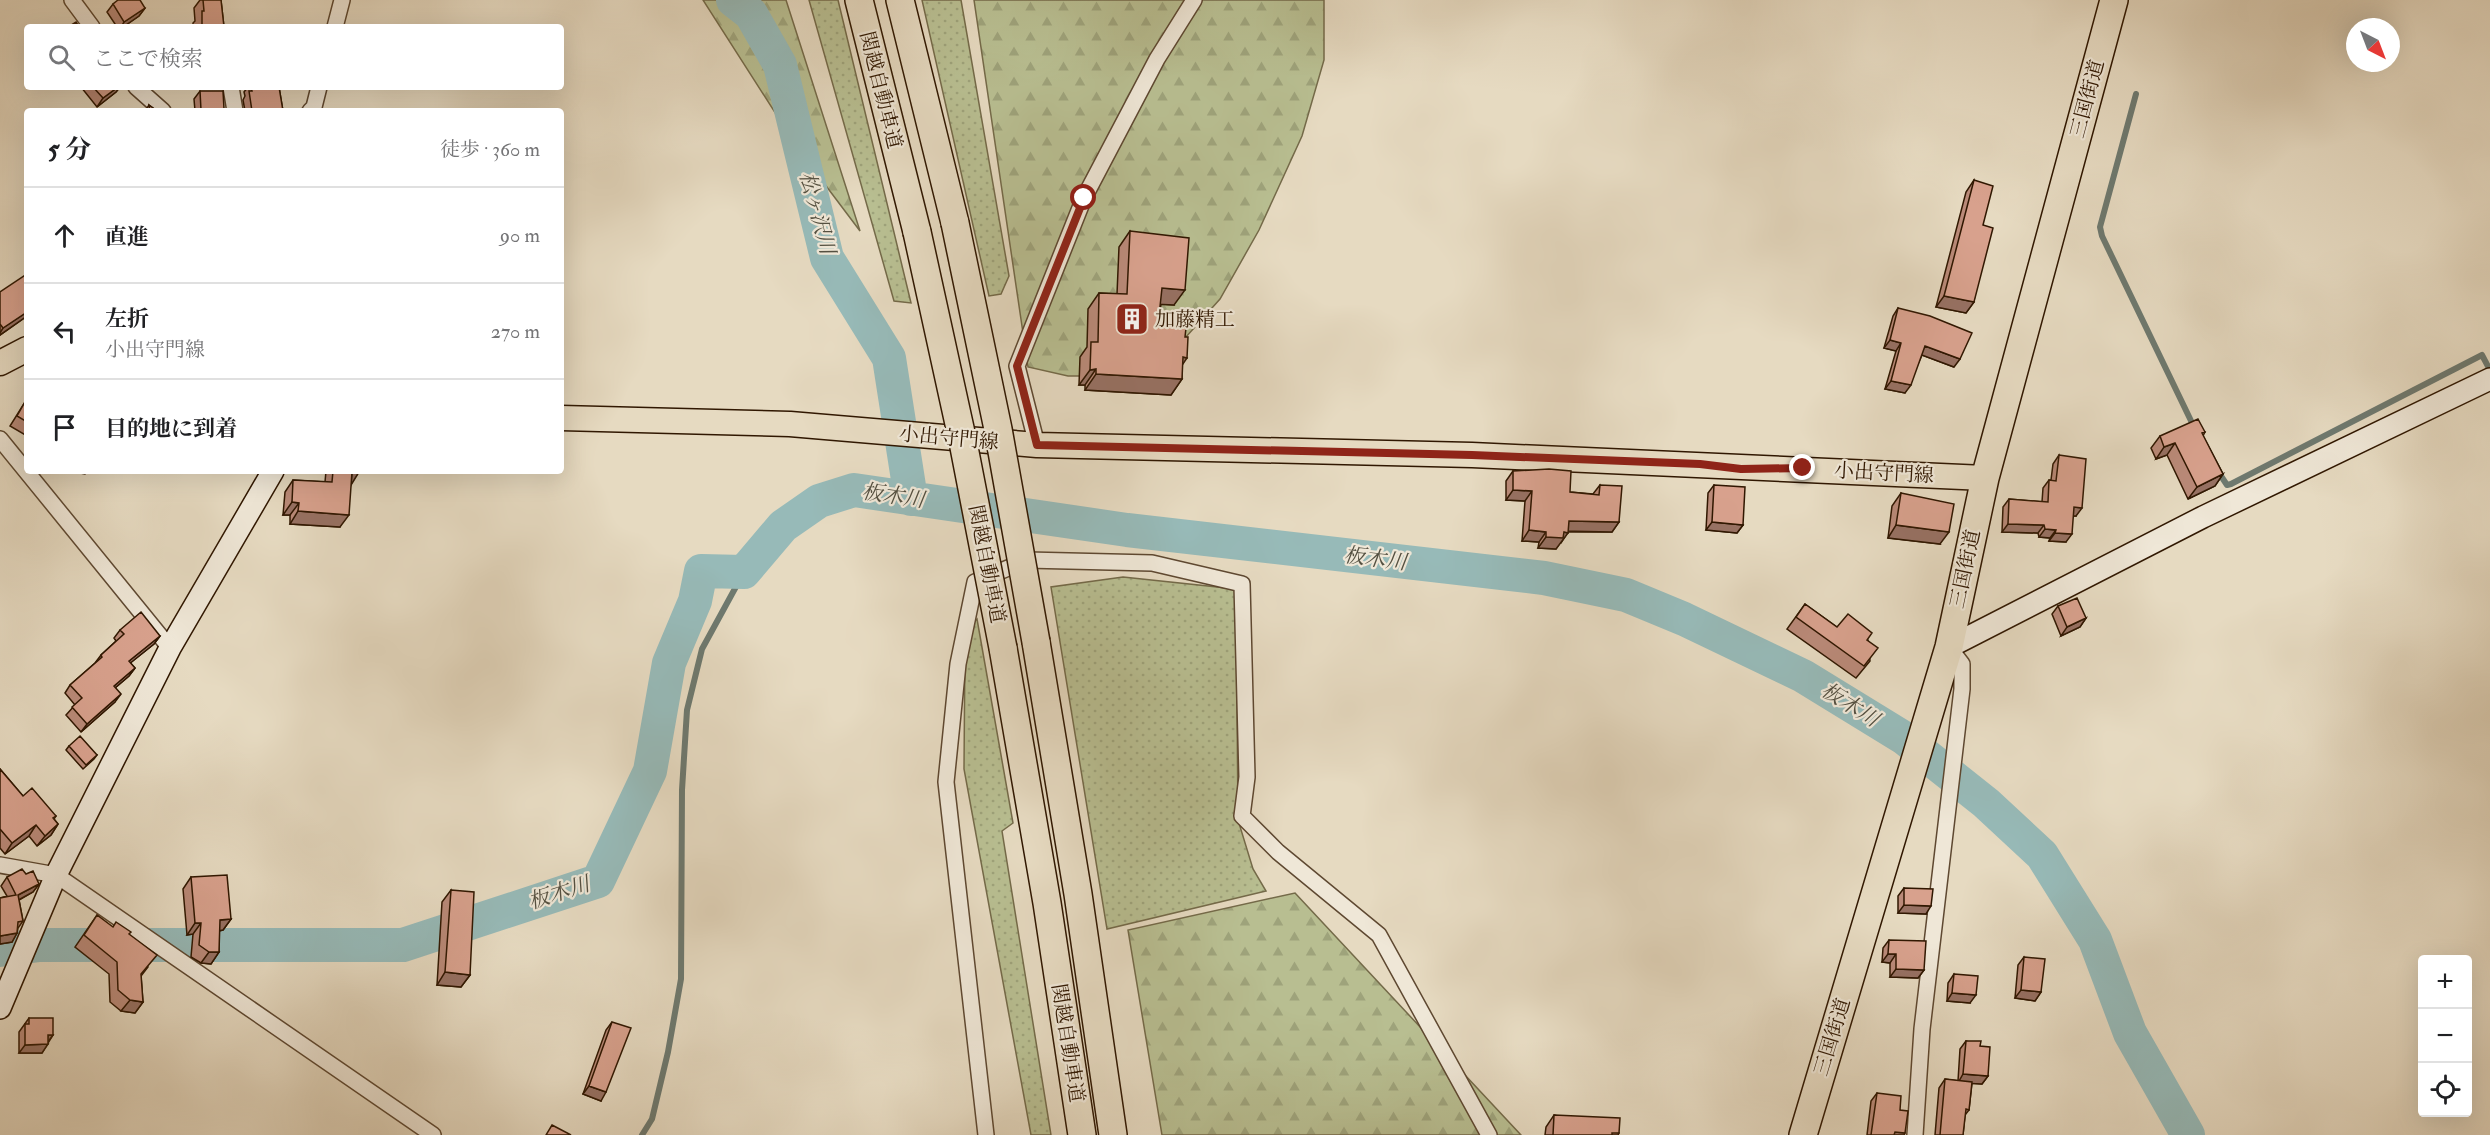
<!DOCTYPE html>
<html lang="ja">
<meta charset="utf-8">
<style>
:root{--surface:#fff;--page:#f6f6f6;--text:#202124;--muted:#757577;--line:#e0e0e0}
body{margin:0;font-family:"IM FELL Double Pica","Noto Serif JP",serif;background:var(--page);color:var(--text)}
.controls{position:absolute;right:18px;bottom:18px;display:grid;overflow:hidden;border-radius:6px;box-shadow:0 6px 24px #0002}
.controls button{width:54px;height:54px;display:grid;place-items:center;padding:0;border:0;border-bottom:2px solid var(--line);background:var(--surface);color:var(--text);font:30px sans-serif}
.compass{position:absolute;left:2346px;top:18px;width:54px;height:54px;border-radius:50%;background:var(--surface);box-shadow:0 6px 24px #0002;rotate:138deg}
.stop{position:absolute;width:18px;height:18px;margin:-14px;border:4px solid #8f2418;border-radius:50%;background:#fff}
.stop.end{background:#8f2418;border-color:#fff;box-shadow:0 2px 6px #0008}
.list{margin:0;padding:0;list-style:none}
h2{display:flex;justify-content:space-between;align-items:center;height:78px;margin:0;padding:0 24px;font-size:26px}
h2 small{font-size:20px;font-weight:400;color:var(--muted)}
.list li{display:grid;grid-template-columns:39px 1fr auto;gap:18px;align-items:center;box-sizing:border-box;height:96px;padding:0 24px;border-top:2px solid var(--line)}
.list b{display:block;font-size:22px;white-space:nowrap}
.list p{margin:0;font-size:20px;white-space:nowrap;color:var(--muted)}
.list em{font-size:20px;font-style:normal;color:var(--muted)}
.icon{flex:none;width:33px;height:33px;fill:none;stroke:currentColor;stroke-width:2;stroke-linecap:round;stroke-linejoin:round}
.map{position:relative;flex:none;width:2490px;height:1135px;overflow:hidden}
.search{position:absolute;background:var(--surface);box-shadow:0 6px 24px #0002;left:24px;top:24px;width:540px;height:66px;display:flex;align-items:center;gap:15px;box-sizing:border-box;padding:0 21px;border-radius:6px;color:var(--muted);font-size:22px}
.panel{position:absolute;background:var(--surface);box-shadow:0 6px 24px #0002;left:24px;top:108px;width:540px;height:366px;border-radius:6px}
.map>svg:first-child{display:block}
.grass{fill:url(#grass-dots);stroke:#746a49;stroke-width:1.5}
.forest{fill:url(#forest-firs);stroke:#746a49;stroke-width:1.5}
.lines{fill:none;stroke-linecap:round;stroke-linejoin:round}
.stream{stroke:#6e796f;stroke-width:6}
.river{stroke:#97bab8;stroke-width:34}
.street-casing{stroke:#5e4831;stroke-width:18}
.secondary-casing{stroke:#301701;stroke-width:24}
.primary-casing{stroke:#301701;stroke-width:27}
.highway-casing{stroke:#301701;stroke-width:30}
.street{stroke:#efe7d7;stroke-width:15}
.secondary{stroke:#efe7d7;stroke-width:21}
.primary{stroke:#e6dac1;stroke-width:24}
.highway{stroke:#e6dac1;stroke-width:27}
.highway-bridge-casing{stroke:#301701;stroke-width:30;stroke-linecap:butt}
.highway-bridge{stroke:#e6dac1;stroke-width:27}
.wall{fill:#ba8a79;stroke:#301701;stroke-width:1.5}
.shaded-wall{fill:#977163;stroke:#301701;stroke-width:1.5}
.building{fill:#d8a18d;stroke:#301701;stroke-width:1.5}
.route{stroke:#8f2418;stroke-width:8}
.labels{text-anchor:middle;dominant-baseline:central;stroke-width:4.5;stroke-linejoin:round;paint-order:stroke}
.street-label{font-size:20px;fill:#301701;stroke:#efe7d7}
.poi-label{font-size:20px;fill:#301701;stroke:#efe7d7;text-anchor:start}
.water-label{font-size:21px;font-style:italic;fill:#545041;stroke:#efe7d7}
</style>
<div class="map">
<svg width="2490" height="1135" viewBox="0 0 2490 1135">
<defs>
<pattern id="grass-dots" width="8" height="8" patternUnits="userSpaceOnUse" patternTransform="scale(1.5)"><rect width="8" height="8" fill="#b8be91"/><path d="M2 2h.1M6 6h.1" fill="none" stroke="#9ea37b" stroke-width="1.8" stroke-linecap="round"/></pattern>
<pattern id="forest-firs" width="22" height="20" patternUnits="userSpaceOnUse" patternTransform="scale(1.5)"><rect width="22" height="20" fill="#b8be91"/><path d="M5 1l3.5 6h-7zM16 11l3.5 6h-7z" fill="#9ea37b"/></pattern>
</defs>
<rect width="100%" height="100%" fill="#e6dac1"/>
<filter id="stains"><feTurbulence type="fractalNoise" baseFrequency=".00333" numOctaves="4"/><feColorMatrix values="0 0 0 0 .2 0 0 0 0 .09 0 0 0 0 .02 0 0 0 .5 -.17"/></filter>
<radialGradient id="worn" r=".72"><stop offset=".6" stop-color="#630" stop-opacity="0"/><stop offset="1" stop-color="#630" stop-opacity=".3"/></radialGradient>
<path class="grass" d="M809,0h29l73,303 -17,-2z
M922,0h39l48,276 -8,18 -12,2z
M1123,577l113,12 2,231 15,49 13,22 -159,38 -56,-342z
M977,619l36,204 -11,8 49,304h-20l-67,-366 1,-126 5,-17z"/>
<path class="forest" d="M703,0h83l74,231 -61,-81z
M974,0h350v60l-22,76 -43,94 -39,69 -43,48 -52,29h-57l-40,-9z
M1295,893l226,242h-359l-34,-205z"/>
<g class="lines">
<path class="stream" d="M2136,94l-36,133 2,9 92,191
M2217,470l10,15 4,-1 251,-129 8,15
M642,1135l10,-16 16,-67 13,-73 1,-189 5,-80 15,-61 42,-77"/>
<path class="river" d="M733,0l18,14 29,51 47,193 62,100 22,141
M0,950l40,-5h363l195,-64 52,-110 19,-108 26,-62 6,-30 43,1 39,-46 36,-25 35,-11 273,40 417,48 82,17 58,24 119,57 101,62 82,65 56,52 53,85 35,93 58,102"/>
<g class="street-casing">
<path id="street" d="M72,0l20,27
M335,27l7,-27
M136,87l27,24
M231,87l4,24
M310,111l4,-4 5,-20
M0,439l170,209
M1037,445l-20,-79 67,-168 73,-139 37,-59
M0,865l56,10 377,260
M986,1135l-40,-353 12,-118 17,-82 52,-22 125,3 90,21 5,193 -5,39 36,36 101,83 110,200
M1915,1135l7,-106 40,-340v-25l-13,-17"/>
</g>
<g class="secondary-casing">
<path id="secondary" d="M1949,647l254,-130 287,-138
M0,1008l56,-133 114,-227 103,-177"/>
</g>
<g class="primary-casing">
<path id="primary" d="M0,363l27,-14
M561,418l229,6 247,21 435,10 513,23"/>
</g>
<g class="highway-casing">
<path id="highway" d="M859,0l58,232
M900,0l55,223
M1036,642l42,252 35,241
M1003,648l44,255 35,232
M1803,1135l146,-488 36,-169 129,-478"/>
</g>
<use href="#street" class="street"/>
<use href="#secondary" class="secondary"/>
<use href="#primary" class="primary"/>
<use href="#highway" class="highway"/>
<g class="highway-bridge-casing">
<path id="highway-bridge" d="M955,223l43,206 38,213
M917,232l46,210 40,206"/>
</g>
<use href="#highway-bridge" class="highway-bridge"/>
</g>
<path class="wall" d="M200,0h21l3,27h-31v-4l2,-2 -1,-13z
M113,4l32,4 -6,8 -16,11h-6l-10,-15z
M81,87h39l-4,5 -19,15z
M248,87h31l4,24h-38l-2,-11 2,-4 -1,-4z
M200,91l22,20h-27l-1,-12z
M149,105l8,6h-12z
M1974,180l9,45 -9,77 -8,11 -30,-6 30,-115z
M1130,231l44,74 -13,-1 -3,21 24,40v14l-11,16 -86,-5v-5h-6l1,-28 7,-10 1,-38 11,-16 18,1 2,-47z
M0,292l27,24 -27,19z
M1898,308l56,59 -32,-12 -17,38 -20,-4 11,-38 -12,-3 9,-32z
M25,402l2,1v33l-17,-10z
M2205,432l-2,4 20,38 -8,12 -27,13 -21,-44 -11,4 -5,-11 9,-12z
M2059,455l17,61h-3l-7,26 -17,-1 1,-3 -11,-1 -1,-4 -36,-1 1,-25 6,-8 33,3 1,-14 6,-8h2l2,-16z
M326,471h33l-8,13 -11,43 -50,-3v-9h-7l2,-23 8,-12 32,2z
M1513,471l57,21 23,2 7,-9 19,37 -7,10h-44l-7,11h-1l-4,6 -18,-1 1,-6 -17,-1 3,-40 -19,-1v-19z
M1714,485l29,40 -6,8 -31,-3 2,-37z
M1901,493l39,51 -52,-6 4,-32z
M1805,604l32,23 31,13 2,21 -14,17 -69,-49z
M2058,606l28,12 -6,9 -19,9 -9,-22z
M120,630l40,6 -6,8 -24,19 5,5 -6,8 -14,12v14l-34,30 -15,-17 9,-10 -10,-12 5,-8 25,-22 6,-8 15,-14 -2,-3z
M69,746l28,9 -3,4 -11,10 -17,-19z
M0,769l23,27 33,20 -2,3 4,5 -7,11 -14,11 -8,-10 -24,18 -5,-6z
M7,877l32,7 -6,8 -14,8 4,21 -5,7 -1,5 -5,9 -12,2v-46l7,-2 -6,-10z
M191,877l40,42 -8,11 -4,1v21l-8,12 -10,-1 -10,-6 2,-23 -6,1 -4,-46z
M1904,888l22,26 -28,-1v-17z
M451,890l19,85 -9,12 -24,-2 5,-83z
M97,915l15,12 17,7 19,33 -7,9 2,26 -8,11 -14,-2 -11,-9 -1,-28 -34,-27z
M1889,940l35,30 -6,8 -28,-1v-14l-8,-1 1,-14z
M2024,957l17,35 -6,9 -20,-3 3,-33z
M1954,974l16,29 -23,-2 1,-18z
M29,1018l24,17 -11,18h-23v-21z
M612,1022l-11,79 -18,-7 23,-64z
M1966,1041l14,5 8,30 -6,8 -10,-1 -3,27 -4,5 -2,20h-28l4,-47 6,-9 13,2 2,-32z
M1877,1093l23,17 4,25h-37l4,-34z
M1554,1115l65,18 -1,2h-73l1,-8z"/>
<path class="shaded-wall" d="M145,8l-6,8 -16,11h-2l3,-5z
M118,87h2l-4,5 -19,15 6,-9z
M224,109l-2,2h-22l1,-1z
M1162,288l23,2 -11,15 -23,-1z
M1944,296l30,6 -8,11 -30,-6z
M27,312v4l-27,19v-2l3,-5z
M1890,340l11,3 -5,8 -12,-3z
M1925,346l35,13 -6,8 -35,-13z
M1183,357l4,1 -11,16z
M1096,369l-11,16h-6l11,-15z
M1096,374l86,5 -11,16 -86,-5z
M1891,381l20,4 -6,8 -20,-4z
M2175,443l-8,12 -11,4 8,-12z
M69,471h18l-2,3z
M352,472h7l-8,13z
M2223,474l-8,12 -27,13 9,-12z
M1513,490l19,1 -7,10 -19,-1z
M292,502l7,1 -9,12h-7z
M2074,507l8,1 -6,8h-8z
M298,511l51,4 -9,12 -50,-3z
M1569,521l50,1 -7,10 -50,-1z
M1712,522l31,3 -6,8 -31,-3z
M2008,524l36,1 -6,8 -36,-1z
M1896,525l53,7 -9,12 -52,-6z
M2045,529l11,1 -6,8 -11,-1z
M1529,530l17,2 -7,10 -17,-1z
M1564,532l4,1 -12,16 -18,-1 8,-11z
M2055,533l17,1 -6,8 -17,-1z
M2086,618l-6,9 -19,9 6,-9z
M160,636l-6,8 -31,25 6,-8z
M135,668l-6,8 -21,18 6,-8z
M121,694l-6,8 -34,30 6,-8z
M58,824l-7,11 -14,11 8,-10z
M36,825l-7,11 -24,18 7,-11z
M39,884l-6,8 -20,11 5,-8z
M1904,905l27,1 -5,8 -28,-1z
M231,919l-8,11 -11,2 8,-12z
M195,923h6l-8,11 -6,1z
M17,933l-5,9 -12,2v-8z
M209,952h10l-8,12 -10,-1z
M1888,954h8l-6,9 -8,-1z
M1896,969l28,1 -6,8 -28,-1z
M445,972l25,3 -9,12 -24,-2z
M2021,990l20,2 -6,9 -20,-3z
M1952,993l24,2 -6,8 -23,-2z
M130,1000l13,2 -8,11 -14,-2z
M48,1035h5l-6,8z
M48,1044l-6,9h-23l6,-8z
M1963,1074l25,2 -6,8 -24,-1z
M589,1086l17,6 -5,9 -18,-7z
M1895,1132l10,1 -1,2h-12z"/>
<path class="building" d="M118,0h22l5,8 -21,14 -11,-18z
M203,0h18l3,27h-22v-16h2z
M76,22l3,5h-11z
M93,87h25l-15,11z
M251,87h28l4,24h-31l-3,-20h3z
M200,91h23l1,18 -23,1z
M149,105l8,6h-7z
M1974,180l19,6 -10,39 10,3 -19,74 -30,-6z
M1130,231l59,7 -4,52 -23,-2 -4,37 28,3 -1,9h3l-1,21 -4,-1 -1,22 -86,-5v-5l-6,1 1,-28h7l1,-49 28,1z
M27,274v38l-24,16 -3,-4v-32z
M1898,308l32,8 42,17 -12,26 -35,-13 -14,39 -20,-4 10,-38 -11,-3z
M25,402l2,1v19l-10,-6z
M2198,419l7,13 -3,1 21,41 -26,13 -22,-44 -11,4 -4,-11z
M2059,455l27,4 -4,49 -8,-1 -2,27 -17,-1 1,-3 -11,-1 -1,-4 -36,-1 1,-25 39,3 1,-22 7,1z
M1549,469l22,2 -1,21 29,3 1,-10 22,1 -3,36 -50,-1 -1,12 -4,-1 -1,6 -17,-1v-5l-17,-2 3,-39 -19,-1v-19z
M333,471h26v1h-7l-3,43 -51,-4 1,-8 -7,-1 1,-22 39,2z
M1714,485l31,2 -2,38 -31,-3z
M1901,493l53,11 -5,28 -53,-7z
M2077,598l9,20 -19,9 -9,-21z
M1805,604l32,23 11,-13 24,19 -5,7 11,8 -14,18 -68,-49z
M141,612l19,24 -31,25 6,7 -21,18 7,8 -34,30 -15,-17 10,-9 -12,-13 32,-28 -1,-2 23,-21 -4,-4z
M80,736l17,19 -11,10 -17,-19z
M0,769l23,27 9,-8 24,28 -3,2 5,6 -13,12 -9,-11 -24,18 -12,-14z
M22,869l4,5 7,-3 6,13 -21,11 5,26 -5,1 -1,11 -17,3v-38l16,-3 -9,-18z
M227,875l4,44 -11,1 -1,32h-10l-10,-7 2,-22h-6l-4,-46z
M1904,888l29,1 -2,17 -27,-1z
M451,890l23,2 -4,83 -25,-3z
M97,915l16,12 3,-5 15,10 -2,2 28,21 -16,19 2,28 -13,-2 -12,-10 -1,-28 -33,-27z
M1889,940l37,1 -2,29 -28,-1v-15h-8z
M2024,957l21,2 -4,33 -20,-2z
M1954,974l24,2 -2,19 -24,-2z
M29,1018h24v17h-5v9l-23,1v-21h4z
M612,1022l19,6 -25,64 -17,-6z
M1966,1041h15l-1,5 10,1 -2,29 -25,-2z
M1945,1079l27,3 -3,28 -3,-1 -3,26h-23z
M1877,1093l24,3 -1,14 8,1 -3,22 -10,-1 -1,3h-23z
M1554,1115l66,3 -1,15h-7v2h-59z
M552,1125l19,10h-25z"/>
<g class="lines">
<path class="route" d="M1084,198l-67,168 20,79 435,10 228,9 41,5 62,-1"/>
</g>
<defs>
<g id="building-square" transform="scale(1.725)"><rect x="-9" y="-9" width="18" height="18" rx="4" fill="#8f2418" stroke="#efe7d7"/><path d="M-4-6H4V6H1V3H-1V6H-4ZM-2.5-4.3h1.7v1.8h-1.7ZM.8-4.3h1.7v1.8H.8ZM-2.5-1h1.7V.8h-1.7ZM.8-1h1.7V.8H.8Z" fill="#fff"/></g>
</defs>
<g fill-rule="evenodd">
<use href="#building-square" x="1132" y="319"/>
</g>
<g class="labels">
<g class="street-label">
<text transform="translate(881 90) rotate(76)">関越自動車道</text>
<text transform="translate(2087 99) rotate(-75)">三国街道</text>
<text transform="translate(949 438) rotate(5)">小出守門線</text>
<text transform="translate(1884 473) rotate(3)">小出守門線</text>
<text transform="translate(987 564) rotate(79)">関越自動車道</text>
<text transform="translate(1965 569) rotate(-78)">三国街道</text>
<text transform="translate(1832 1037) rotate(-73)">三国街道</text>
<text transform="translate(1068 1043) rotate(81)">関越自動車道</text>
</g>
<g class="poi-label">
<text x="1155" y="319">加藤精工</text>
</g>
<g class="water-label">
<text transform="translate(817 213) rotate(75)">松ヶ沢川</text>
<text transform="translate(893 496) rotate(8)">板木川</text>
<text transform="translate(1375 559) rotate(7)">板木川</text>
<text transform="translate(1850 705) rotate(32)">板木川</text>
<text transform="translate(559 893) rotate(-18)">板木川</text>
</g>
</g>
<rect width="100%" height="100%" filter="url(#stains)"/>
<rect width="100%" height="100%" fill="url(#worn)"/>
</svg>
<div class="controls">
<button>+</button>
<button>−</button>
<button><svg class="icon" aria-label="locate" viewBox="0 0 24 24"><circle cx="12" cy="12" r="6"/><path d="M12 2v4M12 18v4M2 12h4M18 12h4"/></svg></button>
</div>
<svg class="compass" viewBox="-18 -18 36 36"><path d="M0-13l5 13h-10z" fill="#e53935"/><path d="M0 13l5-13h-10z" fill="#757577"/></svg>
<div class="stop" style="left:1084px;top:198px"></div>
<div class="stop end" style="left:1803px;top:468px"></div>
<div class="search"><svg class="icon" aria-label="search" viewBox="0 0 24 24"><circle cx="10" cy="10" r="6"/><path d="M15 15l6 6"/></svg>ここで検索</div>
<section class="panel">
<h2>5 分<small>徒歩 · 360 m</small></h2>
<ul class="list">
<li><svg class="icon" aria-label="ahead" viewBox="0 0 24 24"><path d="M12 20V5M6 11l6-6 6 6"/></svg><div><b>直進</b></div><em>90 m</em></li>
<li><svg class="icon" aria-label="left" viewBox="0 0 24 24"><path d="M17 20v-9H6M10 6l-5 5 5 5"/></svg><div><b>左折</b><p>小出守門線</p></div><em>270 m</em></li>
<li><svg class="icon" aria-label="arrive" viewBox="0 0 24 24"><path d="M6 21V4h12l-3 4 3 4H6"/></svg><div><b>目的地に到着</b></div></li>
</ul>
</section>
</div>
